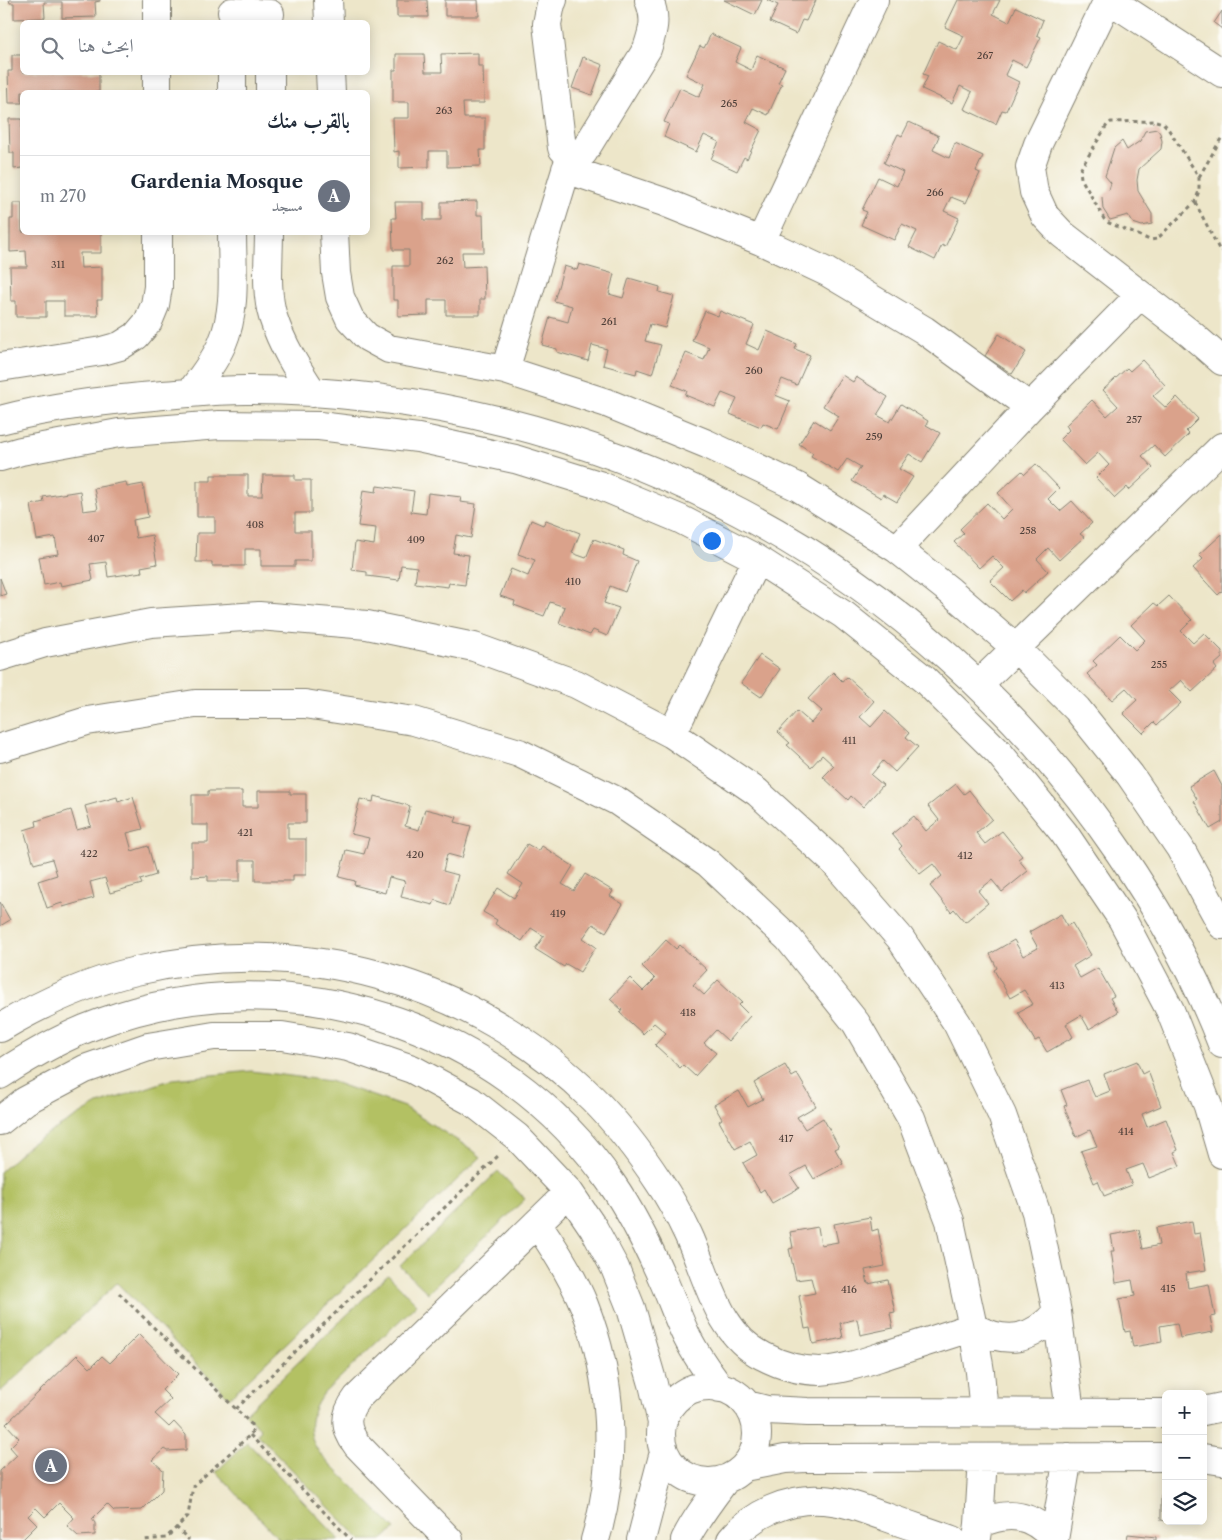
<!DOCTYPE html>
<html lang="ar">
<meta charset="utf-8">
<style>
:root{--surface:#fff;--page:#f2f2f3;--text:#1f2937;--muted:#747a83;--line:#e0e1e3;--accent:#d1495b}
body{margin:0;font-family:"Libre Caslon Text",Amiri,serif;background:var(--page);color:var(--text);direction:rtl}
.controls{position:absolute;right:15px;bottom:15px;display:grid;overflow:hidden;border-radius:8px;box-shadow:0 2px 12px #0003}
.controls button{width:45px;height:45px;display:grid;place-items:center;padding:0;border:0;border-bottom:1px solid var(--line);background:var(--surface);color:var(--text);font:25px sans-serif}
.you{position:absolute;left:711px;top:540px;width:18px;height:18px;margin:-12px;border:4px solid #fff;border-radius:50%;background:#1a73e8;box-shadow:0 0 0 8px #1a73e833}
.badge{display:grid;place-items:center;width:32px;height:32px;border-radius:50%;background:var(--accent);color:#fff;font-size:16px;font-weight:700}
.pin{position:absolute;translate:-50% -50%;border:2px solid #fff;box-shadow:0 1px 5px #0006}
.list{margin:0;padding:0;list-style:none}
h2{display:flex;justify-content:space-between;align-items:center;height:65px;margin:0;padding:0 20px;font-size:21px}
h2 small{font-size:16px;font-weight:400;color:var(--muted)}
.list li{display:grid;grid-template-columns:32px 1fr auto;gap:15px;align-items:center;box-sizing:border-box;height:80px;padding:0 20px;border-top:1px solid var(--line)}
.list b{display:block;font-size:19px;white-space:nowrap}
.list p{margin:0;font-size:16px;white-space:nowrap;color:var(--muted)}
.list em{font-size:16px;font-style:normal;color:var(--muted)}
.icon{flex:none;width:28px;height:28px;fill:none;stroke:currentColor;stroke-width:2;stroke-linecap:round;stroke-linejoin:round}
.map{position:relative;flex:none;width:1222px;height:1540px;overflow:hidden;direction:ltr}
.search{position:absolute;background:var(--surface);box-shadow:0 2px 12px #0003;left:20px;top:20px;width:350px;height:55px;display:flex;align-items:center;gap:12px;box-sizing:border-box;padding:0 18px;border-radius:8px;color:var(--muted);font-size:19px}
.panel{position:absolute;background:var(--surface);box-shadow:0 2px 12px #0003;left:20px;top:90px;width:350px;height:145px;border-radius:8px;direction:rtl}
.map>svg:first-child{display:block}
.green{fill:#b3c163;stroke:#686e40}
.building{fill:#daa28b}
.lines{fill:none;stroke-linecap:round;stroke-linejoin:round}
.minor-casing{stroke:#848172;stroke-width:30}
.path{stroke:#848172;stroke-width:3;stroke-dasharray:4 4;stroke-linecap:butt}
.minor{stroke:#fff;stroke-width:28}
.labels{text-anchor:middle;dominant-baseline:central;stroke-width:4.5;stroke-linejoin:round;paint-order:stroke}
.number-label{font-size:10px;fill:#4c3e38}
</style>
<div class="map">
<svg width="1222" height="1540" viewBox="0 0 1222 1540">
<rect width="100%" height="100%" fill="#fdfcf7"/>
<filter id="ink" filterUnits="userSpaceOnUse"><feTurbulence type="fractalNoise" baseFrequency=".02" numOctaves="2"/><feDisplacementMap in="SourceGraphic" scale="10" xChannelSelector="R" yChannelSelector="G"/><feConvolveMatrix kernelMatrix="1 2 1 2 8 2 1 2 1" color-interpolation-filters="sRGB"/></filter>
<filter id="wash" filterUnits="userSpaceOnUse"><feTurbulence type="fractalNoise" baseFrequency=".0096" numOctaves="4" result="noise"/><feDisplacementMap in="SourceGraphic" scale="20" xChannelSelector="R" yChannelSelector="G"/><feGaussianBlur stdDeviation="1.12" result="paint"/><feColorMatrix in="noise" values="0 0 0 0 0 0 0 0 0 0 0 0 0 0 0 0 0 1.4 0 .05"/><feComposite in="paint" operator="in"/></filter>
<g filter="url(#wash)">
<rect width="100%" height="100%" fill="#ede6c9"/>
<path class="green" d="M251,1071l79,10 74,26 67,42 10,8 -252,241 -112,-115 -117,109v-220l30,-28 68,-40 75,-25z
M498,1171l27,28 -97,94 -28,-27z
M388,1275l29,29 -93,89c-20,26 -18,51 8,73l63,63 -13,11h-21l-104,-106 4,-5 -16,-15z
M247,1442l93,98h-60l-64,-68z"/>
<g id="blocks">
<path class="building" d="M9,0h91v1l-5,1 1,15 -34,1v-16h-18l1,16 -31,1v-16h-4z
M397,0h30l1,17h-31z
M445,0h33l1,16h-34z
M724,0h38l-7,15z
M767,0h49l-10,21 -4,-1 -6,14 -26,-12 8,-17z
M958,0h42l-7,14 16,8 7,-15 27,13 -6,15 4,2 -15,30 -14,-7 -7,15 14,7 -13,29 -4,-1 -6,14 -32,-15 8,-17 -12,-6 -8,17 -30,-14 6,-13 -5,-2 15,-33 19,9 7,-14 -19,-9z
M1222,11v18l-8,-6z
M711,34l30,14 -6,14 16,8 6,-15 28,13 -7,15 4,1 -14,31 -15,-7 -7,14 15,8 -14,29 -3,-2 -7,14 -26,-12 8,-17 -15,-7 -8,17 -32,-15 5,-13 -5,-2 16,-34 19,9 6,-13 -19,-9 14,-29 4,2z
M478,53v13h5l1,37h-21l1,15h21v32h-5l1,16 -34,1v-16h-18v16l-30,1v-17l-5,1 -1,-34h16v-16h-16v-32h3v-16h28l1,18h17l-1,-18z
M12,55h10v17h77v20h-77v11h-13l-1,-32h4z
M583,57l20,8 -11,30 -20,-7z
M9,119h13v49l-8,1v-16h-4z
M909,122l30,14 -6,14 16,8 6,-15 28,13 -7,15 4,2 -14,30 -15,-6 -7,14 15,7 -14,29 -3,-2 -7,15 -26,-13 8,-16 -15,-7 -8,16 -33,-15 6,-13 -5,-2 16,-33 19,9 6,-14 -19,-9 14,-29 4,2z
M1157,129l3,4 2,8 -1,8 -22,20 -2,11 1,11 14,23v10l-10,2 -9,-3 -5,-8 -18,5 -7,-11 -1,-12 7,-7 2,-7 -6,-7 9,-28 8,-7 5,9 13,-9 5,-10z
M477,201v14h6l1,37h-22l1,15 21,-1 1,33h-5v16h-34v-15h-18v15l-30,1v-16h-5v-34h16v-16h-16l-1,-32h4l-1,-16h29v18h17v-18z
M13,203h9v29h79v21h-21l1,15 21,-1v33h-5l1,16h-34v-15h-18v16h-30v-16h-5l-1,-34h17l-1,-16 -16,1v-33h3z
M579,264l35,10 -5,20 14,4 6,-20 31,9 -1,5 15,4 -9,32 -15,-4 -5,17 16,4 -9,29 -15,-5 -1,5 -33,-9 4,-16 -15,-4 -4,16 -31,-9v-3l-15,-4 8,-28 18,5 4,-16 -18,-5 10,-35 13,4z
M705,311l13,5 2,-5 34,14 -8,19 13,6 8,-19 30,13 -2,5 15,6 -13,30 -15,-6 -7,16 15,6 -12,28 -15,-6 -2,4 -31,-13 7,-15 -15,-6 -7,14 -30,-12 2,-4 -15,-6 14,-32 18,7 5,-13 -17,-7z
M999,334l27,18 -14,22 -27,-18z
M1142,360l23,25 -12,11 13,12 11,-11 21,22 -12,12 3,3 -24,23 -11,-12 -12,11 11,12 -24,22 -2,-3 -12,11 -19,-20 13,-13 -11,-12 -13,12 -25,-26 9,-9 -3,-5 26,-25 15,16 11,-10 -15,-16 24,-22 3,3z
M842,375l11,7 3,-5 32,20 -11,18 13,7 11,-18 27,17 -2,4 14,8 -18,29 -13,-8 -10,15 14,8 -16,25 -14,-8 -2,4 -29,-17 9,-14 -14,-8 -9,13 -27,-16 2,-3 -14,-9 15,-24 16,10 9,-14 -16,-10z
M1036,464l23,24 -11,11 12,12 12,-10 20,22 -12,11 4,3 -25,23 -11,-12 -11,11 11,12 -24,22 -2,-3 -12,11 -20,-20 14,-13 -12,-12 -13,12 -25,-26 10,-9 -4,-4 27,-26 15,16 10,-10 -14,-16 24,-22 3,3z
M211,475h37v21h14l1,-21h32v5h16v33h-16v18h16v30h-16v5h-34v-17h-16v17h-33v-4h-16l1,-29h18v-16h-18v-36h14z
M126,482l1,5 16,-3 5,33 -15,3 3,18 16,-3 5,29 -16,3 1,5 -34,5 -2,-15 -16,2 3,16 -32,6 -1,-4 -16,3 -5,-28 19,-3 -3,-17 -18,3 -6,-35 13,-3 -1,-5 37,-6 3,20 15,-2 -4,-21z
M377,486l37,5 -3,21 15,2 2,-21 33,4 -1,5 16,2 -5,34 -15,-3 -3,18 16,2 -4,30 -16,-2 -1,4 -33,-4 2,-16 -16,-2 -2,15 -32,-4v-4l-15,-2 3,-28 19,3 2,-17 -18,-2 5,-36 13,2z
M531,520l12,5 3,-5 34,13 -8,20 14,5 8,-19 30,11 -1,5 14,6 -12,31 -15,-6 -6,17 15,5 -12,28 -14,-6 -3,5 -31,-12 6,-16 -15,-5 -6,14 -30,-11 1,-4 -15,-5 11,-27 17,7 7,-16 -17,-6z
M1222,534v57l-4,4 -25,-27 10,-9 -4,-4z
M0,578l6,16 -6,2z
M1169,596l23,24 -11,11 12,12 11,-10 18,18v7l-8,7 3,4 -25,23 -11,-12 -12,11 12,12 -24,22 -3,-3 -11,11 -20,-20 14,-13 -11,-12 -14,12 -25,-26 10,-9 -4,-4 27,-26 15,15 10,-10 -14,-15 23,-22 4,3z
M760,655l20,14 -19,28 -20,-14z
M833,672l9,9 5,-4 27,24 -14,16 11,10 14,-16 24,22 -3,4 12,10 -23,25 -12,-11 -12,14 12,10 -20,22 -12,-11 -3,4 -25,-23 11,-11 -12,-11 -11,12 -24,-22 3,-2 -12,-11 19,-21 14,12 11,-12 -14,-12z
M1214,771l8,15v36l-12,7 -16,-28 3,-2 -8,-13z
M956,784l8,10 5,-4 23,29 -16,14 9,11 17,-13 20,25 -4,3 10,12 -26,21 -10,-12 -14,11 10,12 -23,19 -11,-13 -3,3 -21,-26 12,-10 -9,-12 -13,10 -21,-25 3,-3 -10,-12 22,-18 12,15 13,-11 -11,-14z
M208,791h34v16h16v-16h32v3h16v29h-18v16h18v36h-13v6h-38v-21h-15v21h-32v-5l-16,1v-34h16v-18h-16v-30h16z
M374,796l36,10 -5,20 14,4 6,-21 32,8 -2,5 16,4 -9,32 -15,-4 -4,17 15,4 -8,30 -15,-5 -2,5 -32,-8 4,-16 -16,-4 -4,16 -31,-8 1,-4 -16,-4 7,-27 18,4 5,-16 -18,-4 9,-35 13,3z
M117,797l1,5 15,-5 10,32 -16,4 5,18 16,-5 8,29 -16,5 2,4 -32,9 -5,-15 -15,4 4,16 -31,9 -1,-4 -15,5 -9,-27 19,-6 -5,-16 -18,5 -10,-34 13,-4 -1,-5 35,-11 6,20 14,-4 -6,-20z
M527,844l12,7 3,-5 31,20 -11,18 12,7 11,-17 28,17 -3,5 13,8 -17,28 -13,-8 -10,14 13,9 -16,25 -14,-8 -2,3 -29,-18 9,-13 -13,-8 -9,13 -27,-17 2,-4 -14,-8 15,-24 16,10 9,-14 -15,-10z
M0,902l10,18 -10,6z
M1061,914l6,12 5,-3 19,32 -18,11 7,12 18,-10 16,28 -4,2 8,14 -29,17 -8,-14 -15,9 7,13 -26,15 -8,-13 -4,2 -17,-29 15,-8 -9,-14 -14,8 -16,-28 3,-2 -7,-14 24,-14 9,16 15,-8 -9,-16z
M666,940l10,9 4,-4 27,25 -14,15 11,10 14,-15 24,22 -3,3 11,11 -22,25 -12,-11 -12,13 12,10 -21,23 -12,-11 -3,3 -25,-23 11,-12 -12,-10 -11,11 -23,-21 2,-3 -12,-11 20,-21 13,13 12,-12 -13,-13z
M1137,1061l5,13 6,-3 13,35 -19,8 5,13 19,-8 12,31 -4,2 6,14 -31,12 -6,-14 -17,6 6,15 -28,11 -6,-15 -4,2 -13,-32 16,-5 -7,-16 -14,7 -12,-31 3,-1 -6,-15 26,-10 8,17 15,-6 -6,-17z
M785,1065l7,12 5,-3 19,32 -19,11 8,12 18,-11 16,29 -4,2 8,14 -29,16 -8,-13 -16,9 9,13 -27,15 -8,-14 -4,3 -17,-29 14,-8 -7,-14 -15,8 -16,-28 3,-2 -8,-14 25,-14 9,16 15,-8 -9,-16z
M870,1217l2,14 6,-2 7,37 -20,4 3,14 20,-4 7,32 -5,1 3,15 -33,7 -3,-16 -17,4 3,15 -30,6 -3,-16 -5,1 -6,-33 16,-3 -4,-15 -15,2 -7,-31 4,-1 -3,-16 28,-5 3,18 17,-3 -4,-18z
M1192,1221l2,13 6,-1 6,37 -20,3 2,15 21,-4 6,32 -5,1 3,15 -33,6 -3,-15 -17,3 2,16 -29,5 -3,-16 -5,1 -6,-33 16,-3 -3,-16 -16,3 -5,-32h3l-3,-16 28,-5 4,19 16,-4 -3,-17z
M139,1334l39,40 -16,16 9,9 -16,15 14,13 5,-5 12,13v15l-19,1 -3,-2 -12,11 11,10 -1,20 -20,20 -28,1 -7,-7 -15,15 3,4v12l-17,1 -11,-10 7,-8 -15,-15 -14,14 -9,-9 -8,8 9,9 -15,15h-22v-69l17,-16 -7,-8 9,-9 -13,-14 71,-69 13,13 12,-12 8,7z
M1161,1495h5v26l-5,-1z
M1128,1534l28,3v3h-29z"/>
</g>
</g>
<g filter="url(#ink)">
<use href="#blocks" fill-opacity="0" stroke="#848172" stroke-width="1"/>
<g class="lines">
<g class="minor-casing">
<path id="minor" d="M157,0v22
M328,0l1,22
M553,0l-2,4 -4,20 15,124 8,9 7,-1 6,-3 64,-104c6,-18 10,-30 2,-49
M1108,0l-70,144 -8,23 4,25 11,24 17,18 129,100 31,27
M1110,0l112,73
M232,12l38,2
M157,72v20
M232,72v20
M330,72l1,20
M270,92v-20
M566,169l98,33 97,39 66,31 97,58 106,77
M269,232c0,28 -4,59 4,85 9,28 24,52 40,76
M334,232l2,41 4,24 10,22 17,18 22,12 116,21 102,33 100,41 91,43 99,62 53,42 67,58 60,60 53,66 50,73 42,77
M761,241l113,-241
M0,367l102,-16 18,-5 16,-10 12,-14 7,-17 3,-18v-55
M505,370l65,-213
M190,393c12,-16 24,-31 32,-49 15,-34 10,-75 10,-112
M0,420c53,-14 108,-20 163,-25 27,-2 55,-5 83,-5 350,0 676,172 873,462 41,60 77,124 103,192
M0,457l21,-6 98,-18 100,-8 100,1 99,12 97,21 84,26 81,34 77,40 87,56 81,65 74,73 65,80 58,86 48,91 38,96 14,48
M897,549l133,-142 110,-112
M0,657l45,-14 106,-20 108,-7 108,9 107,22 102,37 96,50 85,58 76,69 67,77 57,85 45,92 34,97 21,100 13,100
M979,684l243,-237
M672,734l85,-175
M0,748l87,-27 108,-17h110l109,17 105,32 98,48 91,62 80,75 68,85 55,95 39,103 23,106 7,45 4,40
M0,1028c42,-25 88,-46 136,-57 163,-39 338,9 457,128 25,25 47,54 66,83 11,16 21,35 29,52 20,43 29,99 75,122 17,9 38,15 57,15 24,-1 47,-10 69,-17 28,-9 56,-18 84,-27 34,18 59,14 84,-15
M0,1075c32,-21 66,-40 103,-53 183,-67 399,0 509,162 21,30 37,64 52,98 8,18 14,37 23,55 9,18 21,35 33,51
M0,1121l25,-20 60,-32 63,-22 66,-11h68l66,11 64,22 59,32 46,36 52,55 25,37 21,39 16,40 22,76 9,39
M537,1223c18,26 35,53 47,82 29,74 34,159 11,235
M661 1434a48 48 0 1 1 96 0a48 48 0 1 1-96 0Z
M747,1405l20,5 41,2 358,1
M1203,1411l19,-4
M1203,1458l19,3
M744,1467l41,-8 21,-1 360,-1
M979,1524c30,-14 53,-10 75,15
M977,1538l2,-14 4,-66
M449,1540l-92,-95c-13,-17 -13,-30 0,-47l212,-206
M641,1540l23,-88
M685,1540c11,-22 26,-41 41,-61
M731,1540c21,-26 58,-43 92,-40 22,1 42,10 63,17 22,8 44,15 66,23
M1054,1540l14,-83"/>
</g>
<path class="path" d="M1156,121l7,2 4,4 32,50v14l-4,11 -38,37 -7,1 -41,-17 -5,-4 -23,-41 -1,-8 27,-45 4,-3z
M1199,177l23,-40
M1195,202l24,47 3,2
M119,1293l132,131 1,8 -2,3 -57,51 -5,30 -22,22 -23,2
M236,1409l262,-253
M250,1435l101,105
M176,1527l13,13"/>
<use href="#minor" class="minor"/>
</g>
</g>
<g class="labels">
<g class="number-label">
<text x="985" y="55">267</text>
<text x="729" y="103">265</text>
<text x="444" y="110">263</text>
<text x="935" y="192">266</text>
<text x="445" y="260">262</text>
<text x="58" y="264">311</text>
<text x="609" y="321">261</text>
<text x="754" y="370">260</text>
<text x="1134" y="419">257</text>
<text x="874" y="436">259</text>
<text x="255" y="524">408</text>
<text x="1028" y="530">258</text>
<text x="96" y="538">407</text>
<text x="416" y="539">409</text>
<text x="573" y="581">410</text>
<text x="1159" y="664">255</text>
<text x="849" y="740">411</text>
<text x="245" y="832">421</text>
<text x="89" y="853">422</text>
<text x="415" y="854">420</text>
<text x="965" y="855">412</text>
<text x="558" y="913">419</text>
<text x="1057" y="985">413</text>
<text x="688" y="1012">418</text>
<text x="1126" y="1131">414</text>
<text x="786" y="1138">417</text>
<text x="1168" y="1288">415</text>
<text x="849" y="1289">416</text>
</g>
</g>
</svg>
<div class="controls">
<button>+</button>
<button>−</button>
<button><svg class="icon" aria-label="layers" viewBox="0 0 24 24"><path d="M12 4l9 5-9 5-9-5zM3 14l9 5 9-5"/></svg></button>
</div>
<div class="you"></div>
<div class="pin badge" style="left:51px;top:1466px;background:#6b7280">A</div>
<div class="search"><svg class="icon" aria-label="search" viewBox="0 0 24 24"><circle cx="10" cy="10" r="6"/><path d="M15 15l6 6"/></svg>ابحث هنا</div>
<section class="panel">
<h2>بالقرب منك<small></small></h2>
<ul class="list">
<li><span class="badge" style="background:#6b7280">A</span><div><b>Gardenia Mosque</b><p>مسجد</p></div><em>270 m</em></li>
</ul>
</section>
</div>
